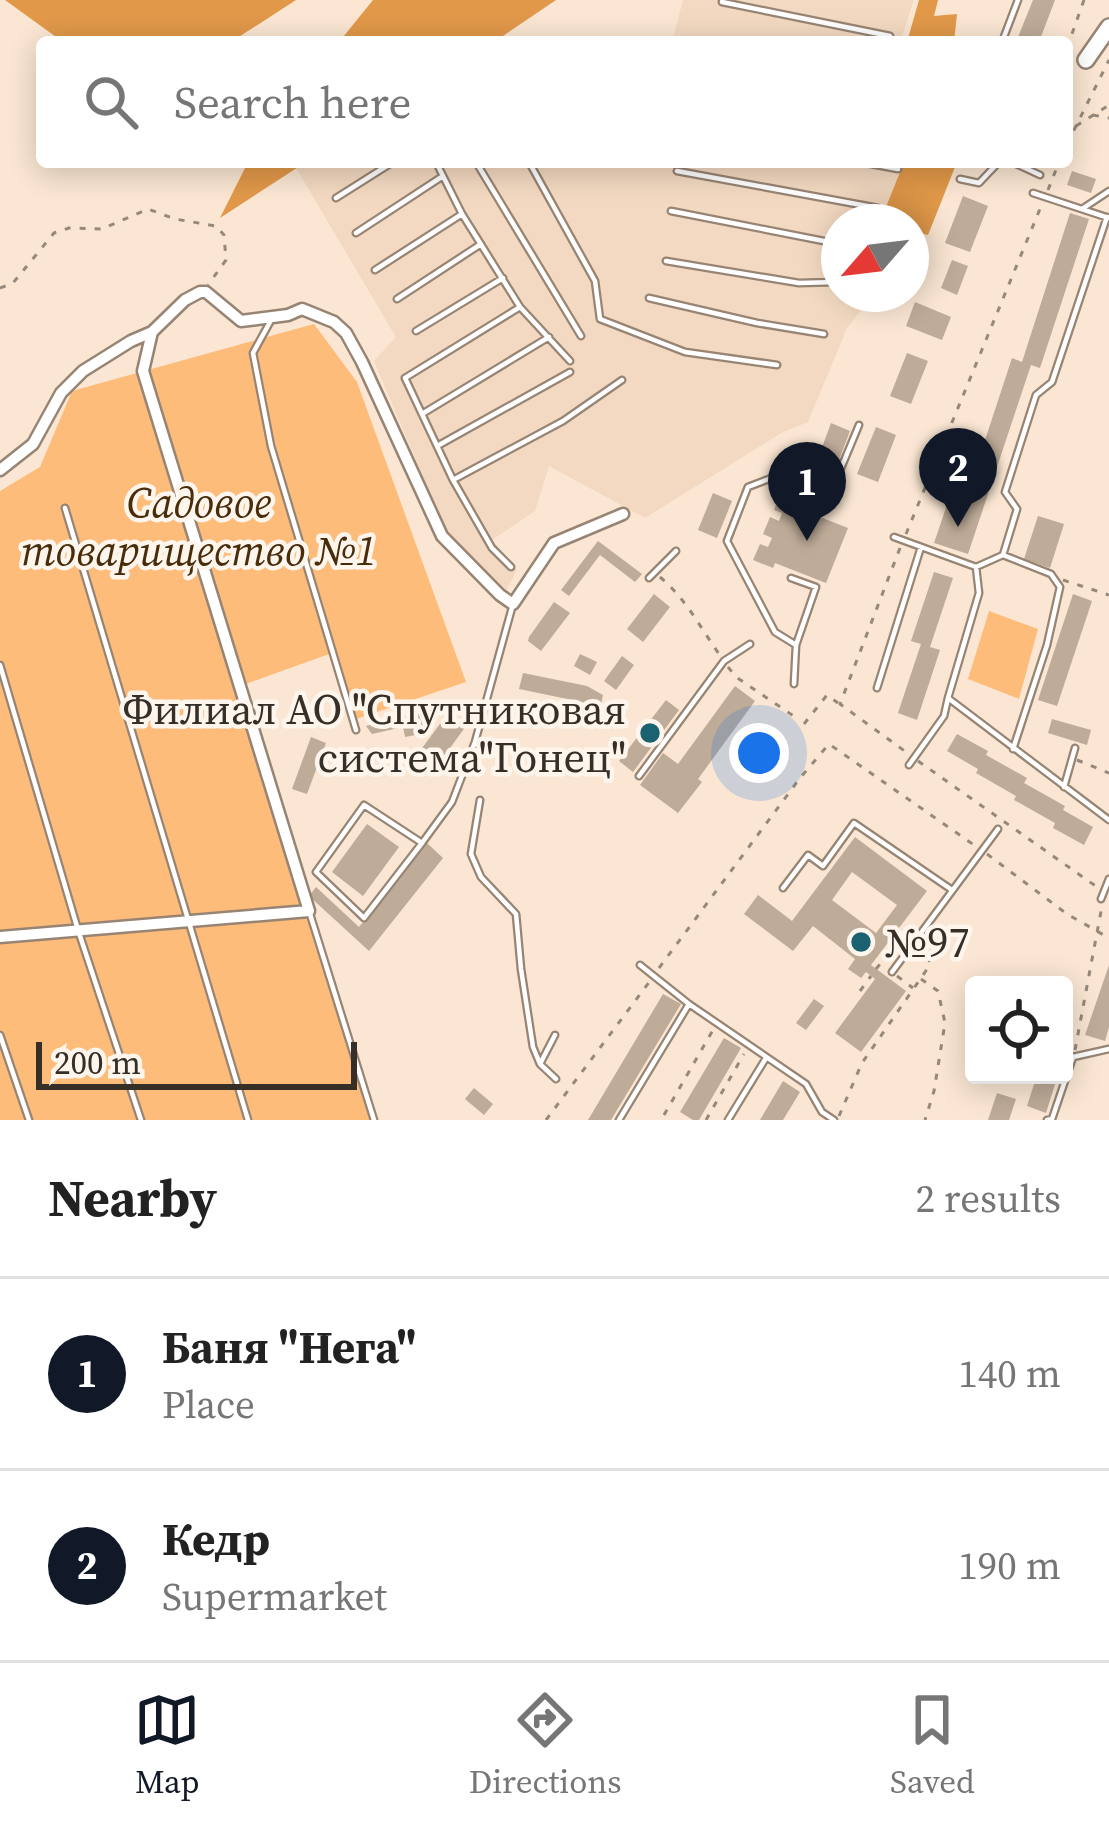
<!DOCTYPE html>
<meta charset="utf-8">
<style>
:root{--surface:#fff;--page:#f6f6f6;--text:#222;--muted:#767676;--line:#e0e0e0;--accent:#111827}
body{margin:0;font-family:"Source Serif 4",serif;background:var(--page);color:var(--text)}
.controls{position:absolute;right:36px;bottom:36px;display:grid;overflow:hidden;border-radius:12px;box-shadow:0 6px 30px #0003}
.controls button{width:108px;height:108px;display:grid;place-items:center;padding:0;border:0;border-bottom:3px solid var(--line);background:var(--surface);color:var(--text);font:60px sans-serif}
.compass{position:absolute;left:821px;top:204px;width:108px;height:108px;border-radius:50%;background:var(--surface);box-shadow:0 6px 30px #0003;rotate:242deg}
.scale{position:absolute;left:36px;bottom:30px;width:321px;box-sizing:border-box;padding-left:12px;border:6px solid #362f27;border-top:0;font-size:33px;line-height:42px;white-space:nowrap;color:#362f27;-webkit-text-stroke:9px #fef5ed;paint-order:stroke}
.you{position:absolute;left:759px;top:753px;width:42px;height:42px;margin:-30px;border:9px solid #fff;border-radius:50%;background:#1a73e8;box-shadow:0 0 0 18px #1a73e833}
.badge{display:grid;place-items:center;width:78px;height:78px;border-radius:50%;background:var(--accent);color:#fff;font-size:39px;font-weight:700}
.pin{position:absolute;translate:-50% -99px;filter:drop-shadow(0 3px 6px #0008)}
.pin::after{content:'';position:absolute;top:63px;width:42px;height:36px;background:inherit;clip-path:polygon(0 0,100% 0,50% 100%)}
.list{margin:0;padding:0;list-style:none}
h2{display:flex;justify-content:space-between;align-items:center;height:156px;margin:0;padding:0 48px;font-size:51px}
h2 small{font-size:39px;font-weight:400;color:var(--muted)}
.list li{display:grid;grid-template-columns:78px 1fr auto;gap:36px;align-items:center;box-sizing:border-box;height:192px;padding:0 48px;border-top:3px solid var(--line)}
.list b{display:block;font-size:45px;white-space:nowrap}
.list p{margin:0;font-size:39px;white-space:nowrap;color:var(--muted)}
.list em{font-size:39px;font-style:normal;color:var(--muted)}
.icon{flex:none;width:66px;height:66px;fill:none;stroke:currentColor;stroke-width:2;stroke-linecap:round;stroke-linejoin:round}
.map{position:relative;flex:none;width:1109px;height:1120px;overflow:hidden}
.search{position:absolute;background:var(--surface);box-shadow:0 6px 30px #0003;left:36px;right:36px;top:36px;height:132px;display:flex;align-items:center;gap:30px;box-sizing:border-box;padding:0 42px;border-radius:12px;color:var(--muted);font-size:45px}
.sheet{height:540px;background:var(--surface)}
nav{display:flex;justify-content:space-around;align-items:center;box-sizing:border-box;height:168px;border-top:3px solid var(--line);background:var(--surface);font-size:33px;color:var(--muted)}
nav a{display:grid;justify-items:center;gap:6px}
nav .on{color:var(--accent)}
.map>svg:first-child{display:block}
.built{fill:#f3d9c1}
.green{fill:#febc7a}
.forest{fill:#e19849}
.building{fill:#beab98;fill-rule:evenodd}
.lines{fill:none;stroke-linecap:round;stroke-linejoin:round}
.lane-casing{stroke:#978473;stroke-width:9}
.street-casing{stroke:#978473;stroke-width:15}
.secondary-casing{stroke:#978473;stroke-width:20}
.path{stroke:#96897b;stroke-width:3;stroke-dasharray:6 9;stroke-linecap:butt}
.lane{stroke:#fff;stroke-width:4.5}
.street{stroke:#fff;stroke-width:10}
.secondary{stroke:#fff;stroke-width:15}
.poi-dot{fill:#1a6271;stroke:#fef5ed;stroke-width:4.5}
.labels{text-anchor:middle;dominant-baseline:central;stroke-width:9;stroke-linejoin:round;paint-order:stroke}
.park-label{font-size:42px;font-style:italic;fill:#492c09;stroke:#fef5ed}
.poi-label{font-size:42px;fill:#362f27;stroke:#fef5ed;text-anchor:end}
</style>
<div class="map">
<svg width="1109" height="1120" viewBox="0 0 1109 1120">
<rect width="100%" height="100%" fill="#fae6d2"/>
<path class="built" d="M683,0h231l-14,42h-228z
M306,162h598l-24,60h-41v72h35l-27,34 -39,94 -25,10 -138,86 -96,-52 -14,45 -43,29 25,29 -12,25 -55,-53 -76,-180 22,-24 -100,-169z"/>
<path class="green" d="M314,324l43,58 109,300 -113,38 -21,-67 -92,33 134,434h-374v-629l40,-24 32,-76z
M989,611l49,18 -19,70 -51,-20z"/>
<path class="forest" d="M5,0h291l-65,42h-168z
M373,0h183l-62,42h-155z
M919,0h19l-4,16 23,-2 -3,28h-47z
M248,162h58l-86,56z
M904,162h53l-29,73 -17,-4v-9h-31z"/>
<path class="building" d="M1033,0h22l-16,42h-23z
M1072,171l24,8 -5,14 -24,-8z
M963,196l25,10 -18,46 -25,-9z
M1070,213l19,6 -49,149 -9,-3 -63,189 -34,-11 16,-47 15,5 47,-143 10,4z
M952,260l16,6 -11,29 -16,-7z
M915,302l36,15 -9,23 -36,-14z
M907,353l21,8 -17,43 -21,-8z
M831,423l19,8 -14,37 -19,-7z
M876,427l20,8 -18,47 -21,-8z
M713,493l19,8 -15,37 -19,-8z
M780,493l20,8 -3,7 51,20 -22,55 -51,-20 -2,5 -20,-8 7,-16 8,3 4,-9 -9,-4 7,-17 9,4 3,-8 -8,-3z
M1038,516l26,8 -14,44 -26,-9z
M598,541l44,33 -7,8 -35,-27 -31,41 -8,-6z
M934,572l19,6 -23,69 10,3 -23,70 -19,-7 23,-69 -10,-3z
M654,594l16,13 -27,35 -16,-13z
M1073,594l19,7 -35,105 -19,-6z
M554,602l16,11 -29,38 -13,-10 1,-4z
M580,654l17,8 -7,13 -16,-9z
M622,656l12,9 -18,25 -12,-9z
M523,673l64,13 16,9 -3,15 -18,-8 -63,-13z
M735,686l20,15 -57,78 4,3 -24,31 -38,-28 23,-32 15,11z
M666,700l13,10 -46,62 -14,-11z
M427,710l2,10 -8,14 -16,3 -2,-10 -31,7 -6,-8z
M448,713l18,13 -34,47 -18,-14z
M1052,719l39,11 -4,15 -39,-12z
M957,734l31,17 -2,4 41,23 -3,5 41,23 -2,4 30,17 -9,18 -31,-17 2,-5 -41,-23 2,-4 -40,-23 2,-4 -31,-18z
M311,737l15,6 -19,51 -15,-5z
M367,824l32,23 -36,49 -31,-24z
M855,837l72,54 -56,74 35,26 -45,61 -26,-19 40,-54 -9,-7 -5,6 -13,-9 7,-10 -42,-33 -20,25 -49,-37 14,-19 34,26zM852,872l45,33 -21,28 -44,-33z
M427,843l16,15 -74,93 -60,-55 7,-9 43,40z
M1109,965v62l-4,14 -20,-6z
M663,994l18,10 -70,116h-23z
M814,999l10,7 -18,24 -10,-7z
M724,1038l17,10 -42,72h-6l-13,-8z
M1037,1075h21l-12,38 -19,-7z
M783,1081l17,11 -17,28h-23z
M474,1088l19,16 -9,11 -19,-16z
M997,1093l19,6 -7,21h-21z"/>
<g class="lines">
<g class="lane-casing">
<path id="lane" d="M722,2l168,34
M1002,42l16,-42
M436,162l26,52 58,93 50,54
M476,162l105,174
M529,162l66,119 5,38 85,33 92,13
M861,162l37,7
M1012,162l28,13
M677,171l201,37
M960,179l19,4 20,-21
M1033,193l76,25
M336,198l57,-36
M1082,209l27,-18
M671,211l168,33
M356,233l87,-57
M666,261l133,22 38,-1
M375,270l87,-56
M649,298l108,25 67,11
M397,299l84,-55
M520,307l-115,71 48,102 110,-59 59,-41
M270,322l-17,31 18,93 85,284
M416,331l87,-53
M422,414l127,-77
M439,445l131,-73
M453,480l39,68 19,19
M65,508l183,612
M894,537l82,30 3,26 -31,105
M1003,555l14,-46 -12,-17 31,-97 16,-13 55,-165
M976,567l27,-12 48,19 9,13 -13,58 -34,104
M649,578l27,-27
M791,578l25,9 -20,58 -2,39
M796,645l-21,-13 -48,-91 21,-54 34,-13 25,-2 4,-8 28,9 20,-48
M0,665l78,265 63,190
M877,688l44,-141
M909,765l35,-49 4,-18 161,122
M639,776l85,-115 26,-17
M1064,787l11,-39
M480,800l-9,54 10,23 35,37 5,55 12,78 7,17
M422,843l-58,75 -48,-46 48,-67 58,38 30,-41 23,-60 38,-138
M783,888l25,-33 15,11 31,-43 98,67
M1101,899l8,-20
M310,914l64,206
M640,965l49,39 117,80 16,28 12,8
M892,972l106,-143
M0,1035l29,85
M555,1035l-15,29 16,15
M619,1120l70,-116
M728,1120l38,-62
M1047,1120l5,-1 21,-62 36,-8"/>
</g>
<g class="street-casing">
<path id="street" d="M0,470l33,-26 28,-51 22,-22 48,-30 21,-9 33,-32 15,-8h6l35,29 47,-6 14,-6 32,13 12,11 16,29 80,174 58,59 13,9 41,-61 69,-29
M0,937l309,-26 -166,-540 9,-39"/>
</g>
<g class="secondary-casing">
<path id="secondary" d="M1086,60l23,-33"/>
</g>
<path class="path" d="M1067,48l17,-48
M1093,115l16,3
M1076,126l33,-21
M1067,144l42,-84
M1048,190l11,-28
M0,288l13,-5 41,-50 15,-5 33,1 46,-20 27,10 41,7 8,9 2,25 -18,25
M906,534l136,-330
M900,548l-60,156 66,48
M660,577c26,22 40,50 59,77
M1063,580l46,15
M728,667l8,10 62,42
M804,724l23,-29 11,8
M1077,760l32,13
M918,761l179,126
M987,854l80,60 42,24
M659,968l141,-190 29,-34 145,101
M876,969l4,-5 4,3
M897,976l16,12
M921,979l17,12 7,32 -11,68 -9,29
M860,991l11,-15
M1075,1050l27,-144
M664,1115l49,-85
M839,1116l23,-53 68,-98 -3,-24
M546,1120l104,-139
M706,1120l38,-66"/>
<use href="#lane" class="lane"/>
<use href="#street" class="street"/>
<use href="#secondary" class="secondary"/>
</g>
<g class="poi-dot">
<circle cx="650" cy="733" r="12"/>
<circle cx="861" cy="942" r="12"/>
</g>
<g class="labels">
<g class="park-label">
<text x="199" y="502">Садовое<tspan x="199" dy="48">товарищество №1</tspan></text>
</g>
<g class="poi-label">
<text x="626" y="709">Филиал АО "Спутниковая<tspan x="626" dy="48">система"Гонец"</tspan></text>
<text x="885" y="942" text-anchor="start">№97</text>
</g>
</g>
</svg>
<div class="controls">
<button><svg class="icon" aria-label="locate" viewBox="0 0 24 24"><circle cx="12" cy="12" r="6"/><path d="M12 2v4M12 18v4M2 12h4M18 12h4"/></svg></button>
</div>
<svg class="compass" viewBox="-18 -18 36 36"><path d="M0-13l5 13h-10z" fill="#e53935"/><path d="M0 13l5-13h-10z" fill="#767676"/></svg>
<div class="scale">200 m</div>
<div class="you"></div>
<div class="pin badge" style="left:807px;top:541px">1</div>
<div class="pin badge" style="left:958px;top:527px">2</div>
<div class="search"><svg class="icon" aria-label="search" viewBox="0 0 24 24"><circle cx="10" cy="10" r="6"/><path d="M15 15l6 6"/></svg>Search here</div>
</div>
<section class="sheet">
<h2>Nearby<small>2 results</small></h2>
<ul class="list">
<li><span class="badge">1</span><div><b>Баня &quot;Нега&quot;</b><p>Place</p></div><em>140 m</em></li>
<li><span class="badge">2</span><div><b>Кедр</b><p>Supermarket</p></div><em>190 m</em></li>
</ul>
</section>
<nav>
<a class="on"><svg class="icon" aria-label="map" viewBox="0 0 24 24"><path d="M3 6l6-2 6 2 6-2v14l-6 2-6-2-6 2zM9 4v14M15 6v14"/></svg>Map</a>
<a><svg class="icon" aria-label="directions" viewBox="0 0 24 24"><path d="M12 3l9 9-9 9-9-9zM9 14v-3h6M13 9l2 2-2 2"/></svg>Directions</a>
<a><svg class="icon" aria-label="saved" viewBox="0 0 24 24"><path d="M7 4h10v16l-5-4-5 4z"/></svg>Saved</a>
</nav>
